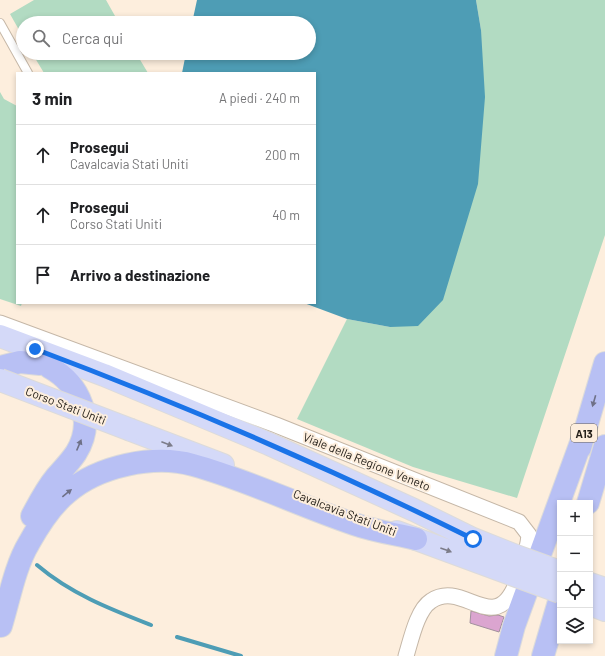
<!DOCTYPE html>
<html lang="it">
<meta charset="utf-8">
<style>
:root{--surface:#fff;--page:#f2f2f2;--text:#202124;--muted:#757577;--line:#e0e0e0}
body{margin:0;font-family:Barlow,sans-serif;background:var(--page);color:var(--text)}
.controls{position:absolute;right:12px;bottom:12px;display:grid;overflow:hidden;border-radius:0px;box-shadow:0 2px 6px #0003}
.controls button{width:36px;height:36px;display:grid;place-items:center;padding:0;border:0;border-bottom:1px solid var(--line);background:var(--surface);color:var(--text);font:20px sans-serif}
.stop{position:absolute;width:12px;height:12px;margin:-9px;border:3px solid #1a73e8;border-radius:50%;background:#fff}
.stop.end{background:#1a73e8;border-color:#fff;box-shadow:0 1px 4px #0008}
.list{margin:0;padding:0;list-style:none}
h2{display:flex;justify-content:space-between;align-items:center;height:52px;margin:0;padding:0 16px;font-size:17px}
h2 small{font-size:13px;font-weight:400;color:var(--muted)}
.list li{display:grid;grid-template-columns:26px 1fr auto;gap:12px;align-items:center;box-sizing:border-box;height:60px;padding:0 16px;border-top:1px solid var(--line)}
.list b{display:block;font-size:15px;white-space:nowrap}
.list p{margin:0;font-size:13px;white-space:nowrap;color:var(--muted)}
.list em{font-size:13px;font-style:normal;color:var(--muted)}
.icon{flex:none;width:22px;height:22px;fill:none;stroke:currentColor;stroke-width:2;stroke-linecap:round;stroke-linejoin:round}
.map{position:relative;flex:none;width:605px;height:656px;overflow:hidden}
.search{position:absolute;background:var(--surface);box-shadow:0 2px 6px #0003;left:16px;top:16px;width:300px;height:44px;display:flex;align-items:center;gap:10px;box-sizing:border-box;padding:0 14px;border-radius:22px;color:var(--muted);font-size:15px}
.panel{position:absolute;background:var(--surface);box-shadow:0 2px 6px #0003;left:16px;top:72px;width:300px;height:232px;border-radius:0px}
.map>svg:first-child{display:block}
.green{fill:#b2dbc2}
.water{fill:#4e9db5}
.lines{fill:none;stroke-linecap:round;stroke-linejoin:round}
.stream{stroke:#4e9db5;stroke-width:4}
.building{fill:#dba5d0;stroke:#a2909e}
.service-casing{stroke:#c5b7a7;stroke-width:10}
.minor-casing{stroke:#c5b7a7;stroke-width:17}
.primary-casing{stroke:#dcdbda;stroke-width:24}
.motorway-casing{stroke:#dcdbda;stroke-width:24}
.service{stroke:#fff;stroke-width:8}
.minor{stroke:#fff;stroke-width:15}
.primary{stroke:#d4d9f8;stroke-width:22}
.motorway{stroke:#b8c0f4;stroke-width:22}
.primary-bridge-casing{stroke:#dcdbda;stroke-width:24;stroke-linecap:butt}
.primary-bridge{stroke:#d4d9f8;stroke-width:22}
.oneway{fill:#6e7087}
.oneway2{fill:#7c7c89}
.route{stroke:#1a73e8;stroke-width:5}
.labels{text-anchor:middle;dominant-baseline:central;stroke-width:4;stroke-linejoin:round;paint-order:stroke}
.shield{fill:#fdeedd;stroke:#665e54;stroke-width:1}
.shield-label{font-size:11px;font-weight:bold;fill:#25201a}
.street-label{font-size:12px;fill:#25201a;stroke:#fdeedd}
</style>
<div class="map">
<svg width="605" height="656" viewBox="0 0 605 656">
<rect width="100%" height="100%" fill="#fdeedd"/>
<path class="green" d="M34,0h72l13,23h-96v14l-13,-23z
M476,0h129v235l-88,263 -104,-31 -116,-48 50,-100 43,8 91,-297z
M32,53h104l12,20h-104z
M0,92l4,7 13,7v197h5l-1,3 -21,-7z"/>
<path class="water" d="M197,0h279l5,30 4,67 -7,87 -35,116 -25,26 -28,1 -43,-8 -43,-16h11v-230h-133l4,-20h123v-30h-117z"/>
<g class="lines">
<path class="stream" d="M37,565c34,29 73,44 114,60
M177,637l64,19"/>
</g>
<path class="building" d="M471,611l18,5 9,-1 6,2 -5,15 -29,-9z"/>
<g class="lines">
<g class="service-casing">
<path id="service" d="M0,23l28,50"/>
</g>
<g class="minor-casing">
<path id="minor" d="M0,323l276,102 243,97 10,13c-1,14 -6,28 -10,41 -22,67 -54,2 -88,25 -14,9 -20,39 -25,55"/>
</g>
<g class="primary-casing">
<path id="primary" d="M0,336l104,39 165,69 145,66 59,29 43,17
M131,430l92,35
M397,532l114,42
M590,584l15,5
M590,604l15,6"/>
</g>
<g class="motorway-casing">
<path id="motorway" d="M0,367l20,-5 20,2
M580,448l25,-85
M588,503l17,-57
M32,516c7,-13 14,-27 24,-39 7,-8 14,-15 20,-24 20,-32 4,-69 -27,-86
M1,626c8,-26 14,-60 28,-83 10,-18 22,-37 38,-50 31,-27 87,-39 126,-28 55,15 107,41 161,59 20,7 41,10 62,15
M506,656l8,-30 70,-192
M543,656l17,-58"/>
</g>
<use href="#service" class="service"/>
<use href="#minor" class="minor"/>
<use href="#primary" class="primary"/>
<use href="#motorway" class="motorway"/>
<g class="primary-bridge-casing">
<path id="primary-bridge" d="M0,380l131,50
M516,556l44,16
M511,574l49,18"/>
</g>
<use href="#primary-bridge" class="primary-bridge"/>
</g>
<defs><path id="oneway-solid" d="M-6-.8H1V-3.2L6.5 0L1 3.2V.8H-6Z"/></defs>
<g class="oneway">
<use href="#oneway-solid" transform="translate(594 401) rotate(106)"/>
<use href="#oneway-solid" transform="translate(79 445) rotate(-67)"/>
<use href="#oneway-solid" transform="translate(67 493) rotate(-39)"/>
</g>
<g class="oneway2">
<use href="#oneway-solid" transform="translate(167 444) rotate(21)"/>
<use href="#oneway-solid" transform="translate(446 550) rotate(20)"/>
</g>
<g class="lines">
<path class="route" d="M35,349c149,56 295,119 438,190"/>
</g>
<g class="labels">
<rect class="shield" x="571" y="424" width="26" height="18" rx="3"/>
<g class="shield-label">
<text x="584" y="433">A13</text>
</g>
<g class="street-label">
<text transform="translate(66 405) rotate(21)">Corso Stati Uniti</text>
<text transform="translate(367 461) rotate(22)">Viale della Regione Veneto</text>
<text transform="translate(345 512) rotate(21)">Cavalcavia Stati Uniti</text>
</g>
</g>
</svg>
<div class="controls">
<button>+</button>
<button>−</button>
<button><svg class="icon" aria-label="locate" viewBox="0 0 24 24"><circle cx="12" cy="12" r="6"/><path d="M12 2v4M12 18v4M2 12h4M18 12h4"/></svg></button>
<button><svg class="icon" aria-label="layers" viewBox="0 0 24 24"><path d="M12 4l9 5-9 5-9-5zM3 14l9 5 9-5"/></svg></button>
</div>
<div class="stop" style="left:473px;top:539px"></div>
<div class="stop end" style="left:35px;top:349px"></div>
<div class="search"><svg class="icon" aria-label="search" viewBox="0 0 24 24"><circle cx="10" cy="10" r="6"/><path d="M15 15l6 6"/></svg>Cerca qui</div>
<section class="panel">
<h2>3 min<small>A piedi · 240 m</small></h2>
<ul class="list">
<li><svg class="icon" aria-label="ahead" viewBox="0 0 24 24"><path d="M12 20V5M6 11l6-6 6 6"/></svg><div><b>Prosegui</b><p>Cavalcavia Stati Uniti</p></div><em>200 m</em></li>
<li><svg class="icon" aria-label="ahead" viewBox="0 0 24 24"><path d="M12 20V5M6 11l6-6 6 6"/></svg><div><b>Prosegui</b><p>Corso Stati Uniti</p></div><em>40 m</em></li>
<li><svg class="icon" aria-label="arrive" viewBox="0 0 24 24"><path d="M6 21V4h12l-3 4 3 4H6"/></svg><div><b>Arrivo a destinazione</b></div></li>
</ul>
</section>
</div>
